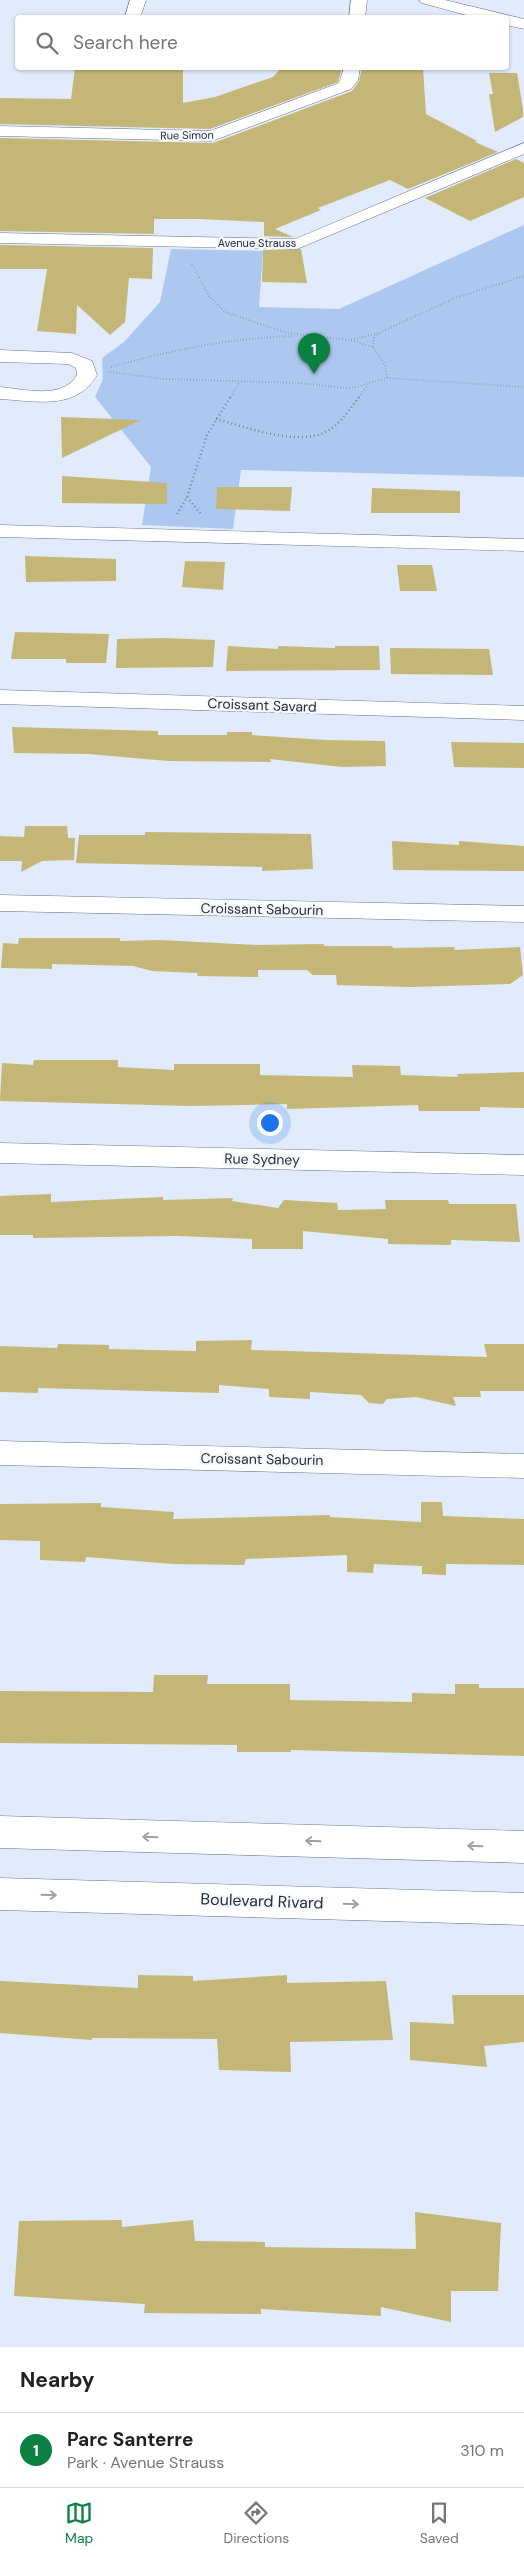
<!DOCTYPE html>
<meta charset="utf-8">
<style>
:root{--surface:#fff;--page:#f2f2f2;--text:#202124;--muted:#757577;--line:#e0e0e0;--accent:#0b8043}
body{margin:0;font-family:"DM Sans",sans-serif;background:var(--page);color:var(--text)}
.you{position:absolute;left:269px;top:1122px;width:18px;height:18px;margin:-12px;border:4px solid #fff;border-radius:50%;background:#1a73e8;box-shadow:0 0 0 8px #1a73e833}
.badge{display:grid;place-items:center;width:32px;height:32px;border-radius:50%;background:var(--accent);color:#fff;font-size:16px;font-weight:700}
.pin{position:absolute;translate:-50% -41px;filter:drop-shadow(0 1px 2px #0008)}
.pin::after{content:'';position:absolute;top:26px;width:18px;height:15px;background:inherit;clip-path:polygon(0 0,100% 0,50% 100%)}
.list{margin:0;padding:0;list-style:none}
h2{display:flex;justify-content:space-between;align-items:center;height:65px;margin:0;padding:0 20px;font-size:21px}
h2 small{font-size:16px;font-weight:400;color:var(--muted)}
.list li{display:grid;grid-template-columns:32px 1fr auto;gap:15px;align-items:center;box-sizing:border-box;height:75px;padding:0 20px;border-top:1px solid var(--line)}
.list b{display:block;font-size:19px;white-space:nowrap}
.list p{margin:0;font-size:16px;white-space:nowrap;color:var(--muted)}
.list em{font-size:16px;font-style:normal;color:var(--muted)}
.icon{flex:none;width:28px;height:28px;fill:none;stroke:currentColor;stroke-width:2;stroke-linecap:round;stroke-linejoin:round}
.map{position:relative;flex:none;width:524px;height:2347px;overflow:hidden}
.search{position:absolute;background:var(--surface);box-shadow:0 1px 4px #0004;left:15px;right:15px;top:15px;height:55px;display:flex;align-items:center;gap:12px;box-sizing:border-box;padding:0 18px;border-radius:5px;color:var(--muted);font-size:19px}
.sheet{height:140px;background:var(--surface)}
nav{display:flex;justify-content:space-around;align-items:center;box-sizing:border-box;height:70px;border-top:1px solid var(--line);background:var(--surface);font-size:14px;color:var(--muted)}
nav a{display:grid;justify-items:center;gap:2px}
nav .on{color:var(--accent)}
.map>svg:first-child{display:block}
.green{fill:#adc8f0}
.building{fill:#c4b677}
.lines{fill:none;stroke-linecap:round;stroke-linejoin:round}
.minor-casing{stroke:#647289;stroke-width:1}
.path-far1{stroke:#7c8490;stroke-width:2;stroke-dasharray:0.5 2.5;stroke-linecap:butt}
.path{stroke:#7c8490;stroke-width:2.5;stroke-dasharray:1 3;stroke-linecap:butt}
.minor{fill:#fff;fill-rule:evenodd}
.oneway{stroke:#9da0a5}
.labels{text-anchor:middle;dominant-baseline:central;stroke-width:4.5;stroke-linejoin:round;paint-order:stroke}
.far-street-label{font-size:11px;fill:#262d36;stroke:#f5f8fd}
.street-label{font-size:14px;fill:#262d36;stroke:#f5f8fd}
.near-street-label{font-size:16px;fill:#262d36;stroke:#f5f8fd}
</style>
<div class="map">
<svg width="524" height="2347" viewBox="0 0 524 2347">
<rect width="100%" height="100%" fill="#e1ebfb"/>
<path class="green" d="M524,225v252l-283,-7 -8,59 -91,-4 9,-58 -56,-70 8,-18 -1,-21 22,-16 36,-40 11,-53 92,2 -4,56 80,2z"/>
<path class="building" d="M75,68h108v35l32,-6 58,-20 8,-9h61l-4,14 -128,47 -210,-5v-26l71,1z
M362,68h61l3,46 51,27 -2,1 23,10 -90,37 -18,-9 -72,28 3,2 -46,19 18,8 -29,-1v-14l-64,-3h-46v15l-154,-3v-93l213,5 139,-52 7,-10z
M489,73h28l6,36v8l-28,15 -6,-38h4z
M516,159l8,4v34l-54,24 -45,-23z
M0,245l153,3 -1,31 -23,-1 -4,44 -15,13 -33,-30 -1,29 -39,-3 10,-62h-47z
M301,249l6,34 -45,-1 1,-32z
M61,417l80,3 -79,38z
M62,476l105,7v21l-105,-1z
M217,487h75l-2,24 -74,-2z
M372,488l88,3v22h-89z
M25,556l91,3v22l-90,1z
M185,561l40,1 -2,28 -41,-3z
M397,565h35l5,26h-37z
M15,632l94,2 -3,29h-40v-4h-55z
M163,638l52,2 -2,27 -97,1 1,-29z
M228,646l50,3v-3l57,2v-2h44l1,24 -154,1z
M390,648l99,1 4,26 -102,-1z
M12,727l146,4v4h69v-3h25v3l74,5 59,1 1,25 -44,1 -72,-8 1,3 -103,-1 -80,-7 -74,-1z
M451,742l73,1v25l-70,-1z
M25,826h42l1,12h7l-1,22 -32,1 -21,11 1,-11h-22v-25l24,1z
M145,832l166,2 2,35 -51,2v-4l-186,-4 3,-28h66z
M392,841l67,4v-4l65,5v25l-131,-1z
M19,938h101v3l40,-1 98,5 66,-1v2h68l1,2 61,-1 1,3 65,-3 3,28 -13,9 -99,3 -74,-2 -1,-10h-23l-6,-5h-49v7l-61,-1 1,-3 -46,-2 -19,-5 -81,-2v5l-51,-1 2,-25 15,1z
M34,1060h84v7l56,3v-6h86v11l93,2 -1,-12 48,1 1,9 57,2 -1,-3 67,-2v36l-44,-1v4h-61l-1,-6 -131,4v-5l-97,2 -190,-5 2,-38 31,2z
M51,1194v8l112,-5v3l70,-2 -1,3 46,7 6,-8 53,3 1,7 48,-1 -1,-9h63l1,4h67l4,38 -69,-2v5l-63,-1v-5l-85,-8v18h-51v-10l-75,-3 -144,2v-3h-33v-39z
M252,1340l-1,10 236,7 -3,-13h40v47h-44l1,6h-28l3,9 -40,-9 -29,2 -4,5 -14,-1 -8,-8 -51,-3v7l-41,-2v-8l-50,-4v8l-181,-5v5l-38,-1v-46l57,2 1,-4 51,1v4l87,2v-10z
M421,1502h21l1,14 81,3v46l-78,-1v11l-24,-1v-8l-48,-2 -1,9 -26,-1v-17l-101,4 -2,6 -71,-1 -87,-7 -1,5 -45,-2v-19l-40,-1v-36l101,-1v4l73,5 -1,7 157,-4v2l91,5z
M154,1675h54l-1,9h83v16l122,2v-9l43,1v-10h24v4h45v68l-233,-6v2h-54v-7l-237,-2v-52l153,1z
M138,1975l55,1v5l94,-6v8l99,-2 7,59 -103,2 1,30 -72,-2 -2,-31 -125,-1v2l-92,-7v-52l138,7z
M452,1995h72v47l-40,4 3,21 -77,-7v-38l44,2z
M415,2212l86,11 -3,68h-47v31l-70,-15v9l-120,-7v5l-117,-1 1,-9 -131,-8 5,-75 103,-1v7l71,-7 2,21 70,1v5l151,2z"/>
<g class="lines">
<g class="minor-casing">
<path id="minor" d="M130,0h16l-6,18 -15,-1z
M351,0h16l-2,18h-16z
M419,0h26l79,19v10l-18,-4v-7h-29l-55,-15z
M344,68h16l-2,12 -7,9 -139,52 -212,-5v-10l210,5 129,-48z
M524,143v11l-227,95 -297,-6v-10l295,6z
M0,350l72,3 20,8 5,14c-21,36 -61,26 -97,24v-12c24,2 63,13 77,-12l-1,-7 -8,-4 -68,-2z
M0,525l524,14v12l-524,-14z
M0,690l524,16v14l-524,-16z
M0,895l524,11v16l-524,-11z
M0,1143l524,12v20l-524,-12z
M0,1441l524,13v24l-524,-13z
M0,1816l524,15v32l-524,-15z
M0,1878l524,15v32l-524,-15z"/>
</g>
<path class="path-far1" d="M192,264l17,32 16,16 62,21 63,7 23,7 12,18 2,13
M351,340l28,-7 76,-35 69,-22
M373,347l1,-9 5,-5
M111,367c60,-17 120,-29 183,-31
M110,372l55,7 136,4 44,5 12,-1 30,-9 137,9
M231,397l8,-14
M359,397l9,-12"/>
<path class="path" d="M216,419c30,8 84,29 113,11 13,-8 22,-23 31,-34
M187,497l14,17
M177,514l10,-17 20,-62 24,-39"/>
<use href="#minor" class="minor"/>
</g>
<defs><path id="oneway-shaft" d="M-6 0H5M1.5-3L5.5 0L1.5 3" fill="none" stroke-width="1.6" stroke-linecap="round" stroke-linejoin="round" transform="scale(1.25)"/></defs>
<g class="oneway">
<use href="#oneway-shaft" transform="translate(150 1837) rotate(-178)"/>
<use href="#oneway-shaft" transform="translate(313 1841) rotate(-178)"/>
<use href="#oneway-shaft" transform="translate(475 1846) rotate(-178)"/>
<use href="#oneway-shaft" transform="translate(49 1895) rotate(2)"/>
<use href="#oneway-shaft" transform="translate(351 1904) rotate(2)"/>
</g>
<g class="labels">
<g class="far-street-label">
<text transform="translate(187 135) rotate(-1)">Rue Simon</text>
<text x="257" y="243">Avenue Strauss</text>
</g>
<g class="street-label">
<text transform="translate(262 705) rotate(2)">Croissant Savard</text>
<text transform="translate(262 909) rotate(1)">Croissant Sabourin</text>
<text transform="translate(262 1159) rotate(1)">Rue Sydney</text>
<text transform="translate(262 1459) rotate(1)">Croissant Sabourin</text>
</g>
<g class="near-street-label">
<text transform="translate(262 1901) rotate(2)">Boulevard Rivard</text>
</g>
</g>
</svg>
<div class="you"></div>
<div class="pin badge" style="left:314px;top:374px">1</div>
<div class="search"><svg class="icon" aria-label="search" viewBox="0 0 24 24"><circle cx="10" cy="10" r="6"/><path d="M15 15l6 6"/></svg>Search here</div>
</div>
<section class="sheet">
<h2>Nearby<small></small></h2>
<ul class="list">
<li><span class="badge">1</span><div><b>Parc Santerre</b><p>Park · Avenue Strauss</p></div><em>310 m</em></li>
</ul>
</section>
<nav>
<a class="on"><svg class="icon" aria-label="map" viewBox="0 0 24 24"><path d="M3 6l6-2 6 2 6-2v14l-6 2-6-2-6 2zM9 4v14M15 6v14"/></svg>Map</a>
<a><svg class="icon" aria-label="directions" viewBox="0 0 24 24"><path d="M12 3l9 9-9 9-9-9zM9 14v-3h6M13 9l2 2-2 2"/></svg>Directions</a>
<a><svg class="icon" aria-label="saved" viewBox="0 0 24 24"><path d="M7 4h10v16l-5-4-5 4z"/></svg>Saved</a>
</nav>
